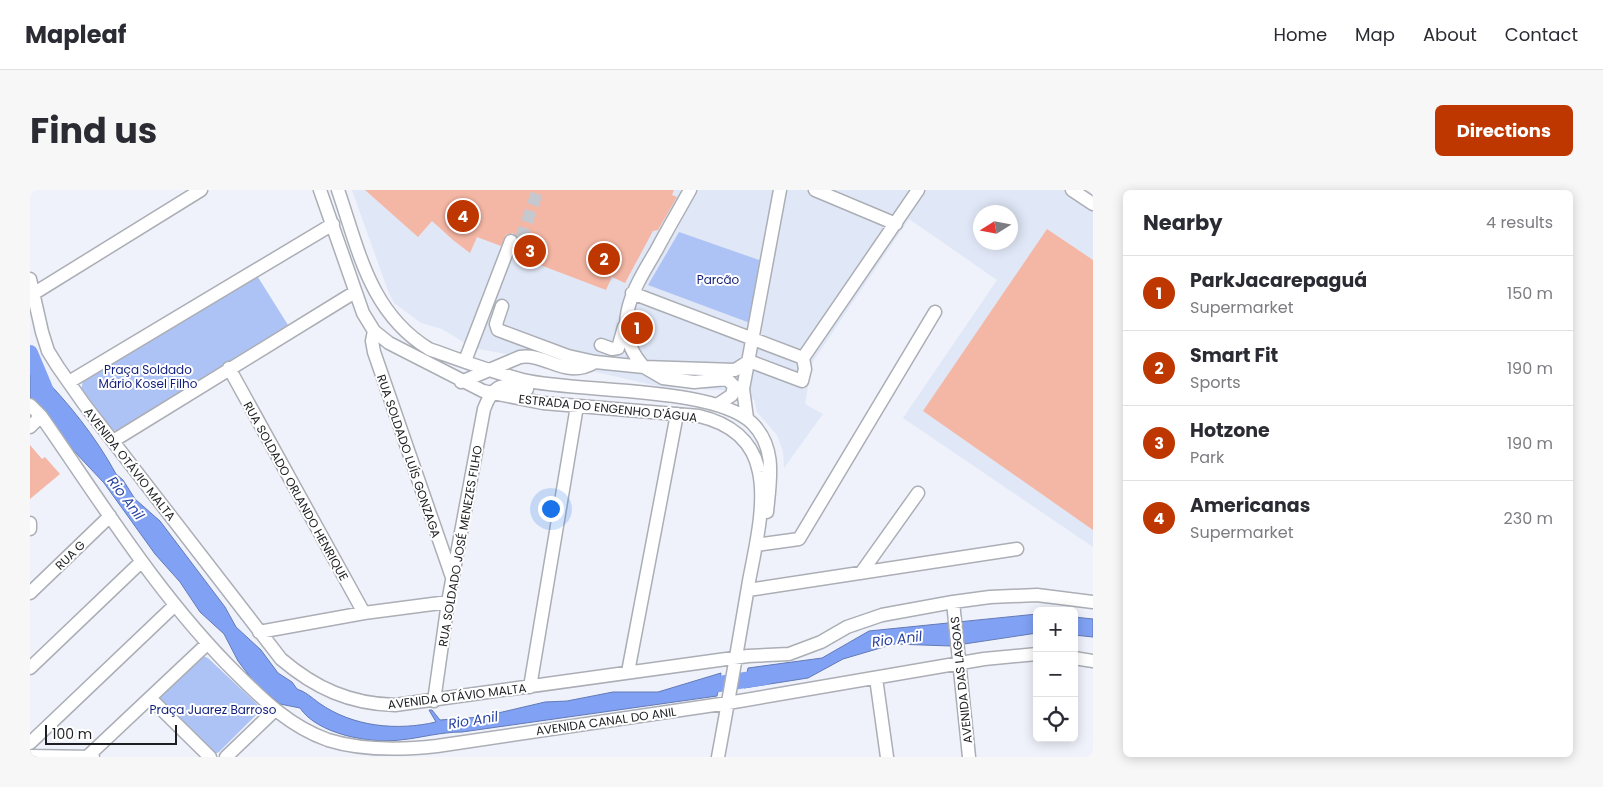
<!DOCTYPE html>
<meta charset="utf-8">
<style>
:root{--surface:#fff;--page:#f7f7f7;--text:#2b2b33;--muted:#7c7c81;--line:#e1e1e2;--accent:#be3600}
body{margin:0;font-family:Poppins,sans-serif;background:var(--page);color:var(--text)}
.controls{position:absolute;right:15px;bottom:15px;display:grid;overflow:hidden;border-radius:8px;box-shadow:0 2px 12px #0003}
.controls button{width:45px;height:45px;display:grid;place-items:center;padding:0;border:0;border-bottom:1px solid var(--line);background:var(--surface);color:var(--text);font:25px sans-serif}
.compass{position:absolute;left:943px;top:15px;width:45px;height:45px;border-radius:50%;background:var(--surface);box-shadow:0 2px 12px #0003;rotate:259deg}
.scale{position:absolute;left:15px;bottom:12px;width:132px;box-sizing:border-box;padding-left:5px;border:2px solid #1d1e21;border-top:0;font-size:14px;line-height:18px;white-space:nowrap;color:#1d1e21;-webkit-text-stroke:4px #fff;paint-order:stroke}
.you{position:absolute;left:520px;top:318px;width:18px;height:18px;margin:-12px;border:4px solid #fff;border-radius:50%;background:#1a73e8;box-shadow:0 0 0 8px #1a73e833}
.badge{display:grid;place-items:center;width:32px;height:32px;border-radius:50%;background:var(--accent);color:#fff;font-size:16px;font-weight:700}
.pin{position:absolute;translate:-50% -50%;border:2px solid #fff;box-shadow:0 1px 5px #0006}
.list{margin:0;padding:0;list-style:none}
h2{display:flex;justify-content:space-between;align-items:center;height:65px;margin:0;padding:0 20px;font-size:21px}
h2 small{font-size:16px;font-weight:400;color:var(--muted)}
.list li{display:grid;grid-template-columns:32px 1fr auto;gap:15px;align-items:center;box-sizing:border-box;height:75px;padding:0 20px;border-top:1px solid var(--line)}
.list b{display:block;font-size:19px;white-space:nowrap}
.list p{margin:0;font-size:16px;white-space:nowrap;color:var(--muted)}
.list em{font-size:16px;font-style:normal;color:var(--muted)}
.icon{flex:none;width:28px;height:28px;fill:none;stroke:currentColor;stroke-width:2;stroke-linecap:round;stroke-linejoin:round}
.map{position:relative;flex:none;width:1063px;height:567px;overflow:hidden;border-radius:8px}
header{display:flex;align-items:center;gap:30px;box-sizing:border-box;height:70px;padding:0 25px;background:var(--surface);border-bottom:1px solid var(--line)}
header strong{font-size:24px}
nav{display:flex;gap:28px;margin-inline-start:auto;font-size:18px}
.intro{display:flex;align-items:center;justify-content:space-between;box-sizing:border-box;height:120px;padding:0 30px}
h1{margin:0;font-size:35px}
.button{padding:12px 22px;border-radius:8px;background:var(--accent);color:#fff;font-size:18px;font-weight:700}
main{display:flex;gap:30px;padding:0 30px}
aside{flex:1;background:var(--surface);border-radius:8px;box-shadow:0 2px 12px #0003}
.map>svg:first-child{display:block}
.built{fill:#e0e7f6;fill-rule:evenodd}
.green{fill:#aec3f5}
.water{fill:#81a1f4;stroke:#637ab5}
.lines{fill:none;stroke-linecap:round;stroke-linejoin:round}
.river{stroke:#81a1f4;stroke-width:16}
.building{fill:#f5b7a5}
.minor-tunnel{stroke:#c5c8cf;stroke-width:12;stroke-dasharray:12 6;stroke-linecap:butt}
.minor-casing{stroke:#abaeb5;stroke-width:15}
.minor{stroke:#fff;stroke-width:12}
.labels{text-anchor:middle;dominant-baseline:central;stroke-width:4;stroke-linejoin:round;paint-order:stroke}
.park-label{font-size:12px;fill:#101e7c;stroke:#fff}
.street-label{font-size:12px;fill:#1d1e21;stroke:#fff}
.water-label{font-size:14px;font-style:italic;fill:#2943a2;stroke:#fff}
</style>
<header>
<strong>Mapleaf</strong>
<nav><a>Home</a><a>Map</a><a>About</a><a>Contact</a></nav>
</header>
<div class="intro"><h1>Find us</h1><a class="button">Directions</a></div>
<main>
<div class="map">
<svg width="1063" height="567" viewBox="0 0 1063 567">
<rect width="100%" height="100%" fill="#eff2fb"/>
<path class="built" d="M322,0h735l6,4v353l-190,-129 94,-138 -88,-61 -97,144 -7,41 18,10 -39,54 -1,-17 -6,-16 -20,-23 -3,-12 -17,-9 -75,-4 -111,-25 -78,-14 -31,-19 -21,-6 -27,-20 -6,-12zM951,22h30v30h-30z"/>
<path class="green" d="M649,42l83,29 -12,62 -102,-38z
M226,84l32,51 -170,105 -5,1 -5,-4 -27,-35 2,-13z
M173,466l5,2 49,46 2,5 -2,5 -38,38 -6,3 -53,-56 1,-4z"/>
<path class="water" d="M8,182c30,30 58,65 78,102l7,6 12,19 25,22 65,86 11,20 25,23 17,23 14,9 5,7c9,3 14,8 22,14 34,24 78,28 117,19l-7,-12h3l8,10 41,-3 64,-15 22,-1 46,-9h45l63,-19 -4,23 -255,36c-22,0 -41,6 -62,8 -30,4 -83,-6 -100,-32l-20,-4 -26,-22 -16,-21 -14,-27 -24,-22 -20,-30 -25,-28 -51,-71 -31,-33 -43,-53v-24l6,3z
M1007,424v19l-86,13 -57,-2 -51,15 -35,19 -64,10 4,-20 74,-10 47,-27z
M1044,427l19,2v18l-19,-2z"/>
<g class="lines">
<path class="river" d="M0,163l16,38
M668,499l21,-5 46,-7"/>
</g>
<path class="building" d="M335,0h309l-2,5 5,2 -19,33 -5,1 -28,52 -13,-6 -6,13 -92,-35 5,-15 -6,-7 -7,2 -5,11 -24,-9 -7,16 -17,-13 -21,-19 -14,16z
M1017,39l46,31v270l-170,-119z
M0,255l12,14 3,-2 15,17 -30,25z"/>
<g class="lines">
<path class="minor-tunnel" d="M485,66l23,-66"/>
<g class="minor-casing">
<path id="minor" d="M290,0l43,123 11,18 15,12 94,48 60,12 156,13c30,7 54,24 60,56 7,33 -4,77 -10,109 -10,59 -20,117 -31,176
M308,0c21,61 32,123 91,159 31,11 62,23 94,31 55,13 191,6 229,43 25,25 18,57 15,89
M660,0c-11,20 -23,40 -34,61 -22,37 -48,77 -12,116l91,3 14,-9 53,20 3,-12 -2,-11
M785,0l81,34
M1042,0l21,14
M0,89l12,53 6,19 10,16 26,37 197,255c34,29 69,45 114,46l353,-49 41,-2 32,-12 26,-15 35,-12 71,-13 37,-5 47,-2 56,7
M602,103l171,65
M3,104l168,-104
M472,116l-6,18 2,6 70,26 27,6 49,5 19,11 31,4 33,-3 7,7 -2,9 -15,10
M344,141l-2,10 2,11 79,228
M571,155l11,4 6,-1 6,-21
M773,168l115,-168
M435,171l46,-120
M199,178l135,245
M39,192l264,-158
M431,192l59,-25c28,-4 45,23 75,5
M0,215l11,11c62,89 119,182 196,258 27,27 54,53 91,66 35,11 73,10 109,6l291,-43 256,-44 53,-5
M717,228l-4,-29 37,-199
M0,237l11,-11
M83,251l242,-149
M0,333v6
M726,355l43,-6 136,-227
M831,383l57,-80
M718,400l269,-41
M0,403l80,-77
M923,412l16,155
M229,442l105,-19 84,-11
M1044,468l19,3
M0,478l111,-106
M598,482l49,-258
M846,488l11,79
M500,497l47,-281
M120,508l60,59
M404,511l14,-99 36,-193c10,-26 18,-26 43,-20
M0,553l144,-137
M0,566l63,1
M58,566l119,-112
M196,567l48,-46"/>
</g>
<use href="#minor" class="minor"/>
</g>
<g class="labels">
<g class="park-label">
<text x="688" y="89">Parcão</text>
<text x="118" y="179">Praça Soldado<tspan x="118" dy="14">Mário Kosel Filho</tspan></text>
<text x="183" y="519">Praça Juarez Barroso</text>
</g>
<g class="street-label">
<text transform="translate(578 218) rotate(6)">ESTRADA DO ENGENHO D'ÁGUA</text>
<text transform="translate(379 266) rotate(71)">RUA SOLDADO LUÍS GONZAGA</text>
<text transform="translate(100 274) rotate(52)">AVENIDA OTÁVIO MALTA</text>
<text transform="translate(266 301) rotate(61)">RUA SOLDADO ORLANDO HENRIQUE</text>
<text transform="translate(430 356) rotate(-80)">RUA SOLDADO JOSÉ MENEZES FILHO</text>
<text transform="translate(40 365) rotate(-44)">RUA G</text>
<text transform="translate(931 490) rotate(-96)">AVENIDA DAS LAGOAS</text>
<text transform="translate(427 506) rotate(-7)">AVENIDA OTÁVIO MALTA</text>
<text transform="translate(576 531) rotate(-8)">AVENIDA CANAL DO ANIL</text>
</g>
<g class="water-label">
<text transform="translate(96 308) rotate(53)">Rio Anil</text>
<text transform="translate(867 449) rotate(-7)">Rio Anil</text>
<text transform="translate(443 530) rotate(-9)">Rio Anil</text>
</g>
</g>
</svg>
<div class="controls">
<button>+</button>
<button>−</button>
<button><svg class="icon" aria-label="locate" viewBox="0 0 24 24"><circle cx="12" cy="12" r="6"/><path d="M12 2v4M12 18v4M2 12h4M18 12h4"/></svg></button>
</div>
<svg class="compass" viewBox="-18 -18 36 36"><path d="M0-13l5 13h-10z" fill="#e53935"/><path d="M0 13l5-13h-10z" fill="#7c7c81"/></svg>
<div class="scale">100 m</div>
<div class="you"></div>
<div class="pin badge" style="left:607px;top:138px">1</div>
<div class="pin badge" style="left:574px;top:69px">2</div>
<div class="pin badge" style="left:500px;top:61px">3</div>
<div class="pin badge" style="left:433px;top:26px">4</div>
</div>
<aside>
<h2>Nearby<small>4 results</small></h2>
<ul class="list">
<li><span class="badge">1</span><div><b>ParkJacarepaguá</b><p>Supermarket</p></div><em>150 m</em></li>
<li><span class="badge">2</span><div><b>Smart Fit</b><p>Sports</p></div><em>190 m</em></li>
<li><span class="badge">3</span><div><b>Hotzone</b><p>Park</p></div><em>190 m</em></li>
<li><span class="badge">4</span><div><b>Americanas</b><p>Supermarket</p></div><em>230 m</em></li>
</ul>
</aside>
</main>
